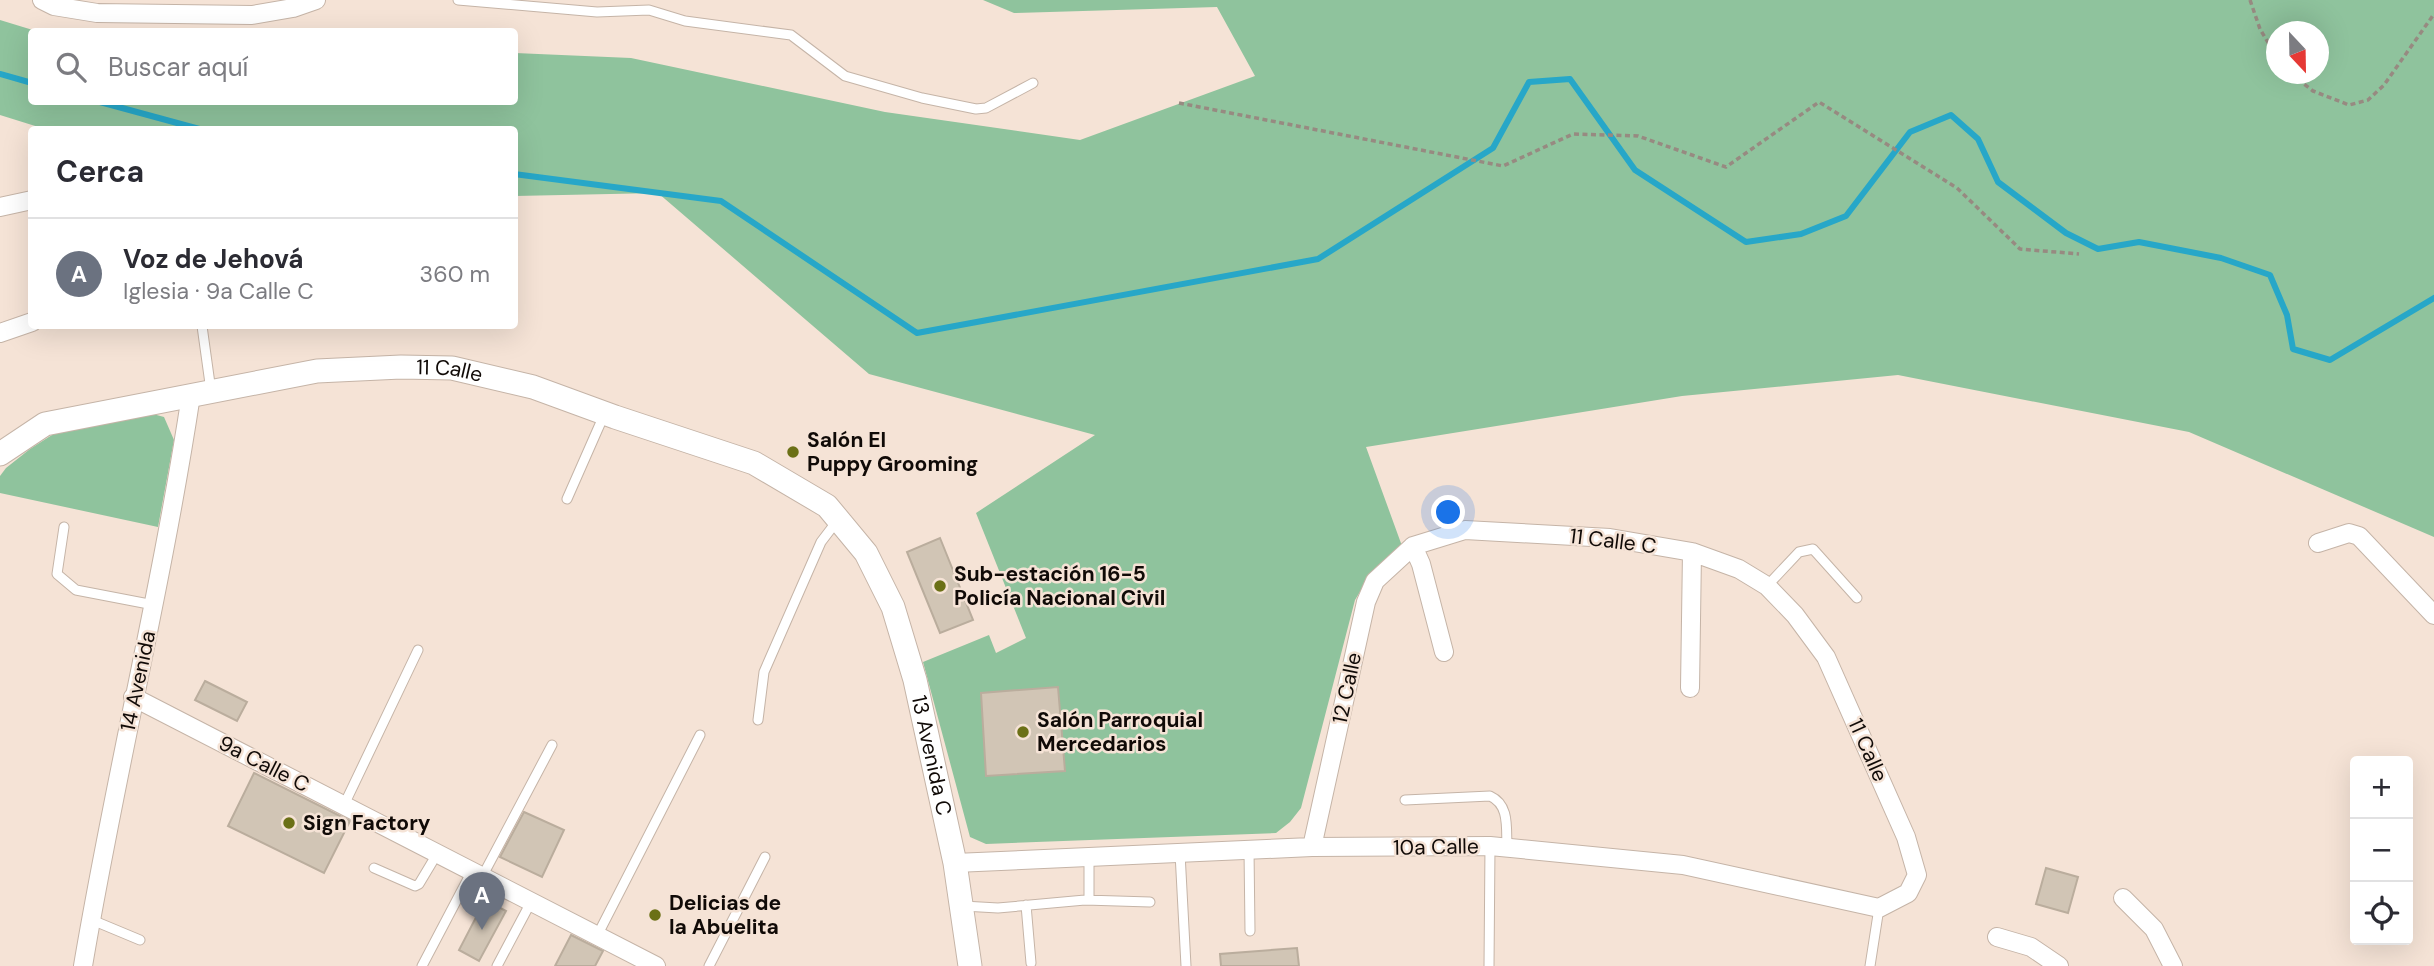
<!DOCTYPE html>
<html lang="es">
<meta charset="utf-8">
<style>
:root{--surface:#fff;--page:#f2f2f3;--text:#2b2b33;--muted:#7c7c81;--line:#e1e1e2;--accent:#db2777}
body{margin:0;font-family:"DM Sans",sans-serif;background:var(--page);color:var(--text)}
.controls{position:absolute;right:21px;bottom:21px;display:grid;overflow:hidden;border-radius:7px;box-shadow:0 7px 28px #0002}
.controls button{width:63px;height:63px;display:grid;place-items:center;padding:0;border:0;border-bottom:2px solid var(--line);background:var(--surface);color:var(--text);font:35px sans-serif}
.compass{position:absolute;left:2266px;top:21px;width:63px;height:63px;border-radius:50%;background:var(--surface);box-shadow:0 7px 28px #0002;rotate:158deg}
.you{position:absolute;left:1449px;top:513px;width:24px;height:24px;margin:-18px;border:5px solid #fff;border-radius:50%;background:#1a73e8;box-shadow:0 0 0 10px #1a73e833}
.badge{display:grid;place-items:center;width:46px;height:46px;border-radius:50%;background:var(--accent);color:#fff;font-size:23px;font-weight:700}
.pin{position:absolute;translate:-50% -58px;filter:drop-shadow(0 2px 4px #0008)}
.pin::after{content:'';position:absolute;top:37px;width:24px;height:21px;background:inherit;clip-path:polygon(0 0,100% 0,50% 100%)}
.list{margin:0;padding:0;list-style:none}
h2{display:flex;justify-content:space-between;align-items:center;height:91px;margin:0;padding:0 28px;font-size:30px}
h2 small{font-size:23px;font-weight:400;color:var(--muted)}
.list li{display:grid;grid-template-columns:46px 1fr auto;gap:21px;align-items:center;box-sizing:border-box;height:112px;padding:0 28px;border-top:2px solid var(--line)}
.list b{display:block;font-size:26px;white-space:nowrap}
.list p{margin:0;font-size:23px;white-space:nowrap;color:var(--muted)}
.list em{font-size:23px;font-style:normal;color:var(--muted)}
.icon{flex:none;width:38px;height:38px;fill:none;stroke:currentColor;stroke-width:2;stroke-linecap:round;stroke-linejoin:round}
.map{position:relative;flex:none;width:2434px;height:966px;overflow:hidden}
.search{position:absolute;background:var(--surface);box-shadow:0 7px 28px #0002;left:28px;top:28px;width:490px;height:77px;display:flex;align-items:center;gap:18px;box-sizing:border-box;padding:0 24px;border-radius:7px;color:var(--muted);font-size:26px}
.panel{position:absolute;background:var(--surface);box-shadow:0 7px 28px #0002;left:28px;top:126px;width:490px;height:203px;border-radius:7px}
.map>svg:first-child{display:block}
.green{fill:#8fc39d;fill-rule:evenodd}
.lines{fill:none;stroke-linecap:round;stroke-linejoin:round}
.stream{stroke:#27a7c8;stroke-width:6}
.building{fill:#d1c5b5;stroke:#baad9d;stroke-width:2}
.service-casing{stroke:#c5b4a7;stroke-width:11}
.minor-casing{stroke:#c5b4a7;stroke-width:20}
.tertiary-casing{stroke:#c5b4a7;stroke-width:25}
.path{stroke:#978a81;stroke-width:3.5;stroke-dasharray:5 3.5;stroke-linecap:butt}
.service{stroke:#fff;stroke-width:9}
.minor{stroke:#fff;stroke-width:18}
.tertiary{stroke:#fff;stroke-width:23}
.poi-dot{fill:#6b7016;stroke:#f5e3d6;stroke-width:2.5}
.labels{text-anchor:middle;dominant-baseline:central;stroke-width:5;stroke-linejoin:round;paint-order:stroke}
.street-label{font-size:21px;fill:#100a07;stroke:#f5e3d6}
.poi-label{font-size:21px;font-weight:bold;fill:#100a07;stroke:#f5e3d6;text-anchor:start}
</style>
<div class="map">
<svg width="2434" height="966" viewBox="0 0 2434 966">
<rect width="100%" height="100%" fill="#f5e3d6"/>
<path class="green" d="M983,0h1451v537l-245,-105 -291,-57 -216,21 -316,51 36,99 -35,34 -12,20 -54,208 -11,14 -14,11 -290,11 -16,-7 -47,-175 66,-27 7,18 30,-15 -50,-125 119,-78 -226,-61 -211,-181 -143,3 -1,-66h-466l-48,-15v-95l36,11 -4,1v70h482l1,-49 116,5 254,54 195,28 175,-64 -38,-69 -203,6zM2276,32h42v42h-42z
M142,411l22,6 10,23 -16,87 -158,-34v-17l6,-8 24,-19 33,-21z"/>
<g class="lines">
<path class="stream" d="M0,74l32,9
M100,102l103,28
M514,174l207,27 196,132 401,-74 175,-111 36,-66 41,-3 65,91 111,72 55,-8 45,-18 64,-84 41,-17 27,24 20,43 68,51 32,16 41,-7 82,16 49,17 17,40 6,34 37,11 104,-62"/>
</g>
<path class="building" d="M940,538l33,82 -33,13 -33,-81z
M205,681l42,21 -10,19 -42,-21z
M1058,687l7,84 -79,5 -5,-83z
M254,773l96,48 -26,52 -96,-47z
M524,812l40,18 -22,47 -42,-20z
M2046,868l32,9 -10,36 -32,-9z
M485,900l21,11 -27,50 -20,-11z
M571,935l32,16 -8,15h-40z
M1297,948l2,18h-78l-1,-12z"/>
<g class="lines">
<g class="service-casing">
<path id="service" d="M458,0l139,12 52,-2 36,11 106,14 54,41 77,22 54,11 10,-1 47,-25
M202,326l9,65
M567,499l37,-84
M64,527l-7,47 19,16 78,15
M1767,586l32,-34 14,-3 44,49
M758,720l6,-48 57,-130 16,-21
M1405,800l85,-4c20,9 16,32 17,52
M344,805l74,-155
M1249,850l1,81
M1180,853l6,113
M374,868l41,18 4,-2 18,-30
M482,877l70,-132
M1089,900v-43
M1026,905l5,58
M963,906l35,2 87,-8 65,2
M92,920l48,20
M597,936l103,-201
M422,966l50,-95
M497,966l34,-64
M709,966l56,-109
M1489,966l1,-120
M1870,966l9,-58"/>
</g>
<g class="minor-casing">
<path id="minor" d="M42,0l12,6 43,7 155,2 41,-7 23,-8
M0,207l32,-7
M0,333l32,-11
M2318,543l31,-10 10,3 75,79
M1413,546l8,18 23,88
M1690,688l2,-136
M133,697l523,269
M955,863l357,-16 178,-1 193,19 196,43 29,-15 9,-18 -11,-38 -80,-180 -31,-42 -28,-29 -28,-17 -47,-17 -82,-14 -145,-8 -52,16 -38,35 -9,21 -54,245
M2123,898l31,31 19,37
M1997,937l34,10 28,19
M83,966c32,-191 79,-379 108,-571"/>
</g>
<g class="tertiary-casing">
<g id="tertiary">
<path id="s1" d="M0,454l45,-30 272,-53 84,-4 51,1 81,19 82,30 139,46 73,43 39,47 27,54 22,73 40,183 15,103"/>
</g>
</g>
<path class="path" d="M2250,0l10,29 16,27
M2291,74l22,17 36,14 19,-5 16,-15 50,-71
M1179,103l324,63 70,-32 65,2 88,31 93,-65 138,86 63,61 59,5"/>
<use href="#service" class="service"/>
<use href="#minor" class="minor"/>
<use href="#tertiary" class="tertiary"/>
</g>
<g class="poi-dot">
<circle cx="793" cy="452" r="7"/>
<circle cx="940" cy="586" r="7"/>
<circle cx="1023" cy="732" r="7"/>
<circle cx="289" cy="823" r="7"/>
<circle cx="655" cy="915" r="7"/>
</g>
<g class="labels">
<g class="street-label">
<text stroke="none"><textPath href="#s1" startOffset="464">11 Calle</textPath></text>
<text transform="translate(1613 541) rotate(7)">11 Calle C</text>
<text transform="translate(138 681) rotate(-78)">14 Avenida</text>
<text transform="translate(1347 688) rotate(-78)">12 Calle</text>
<text transform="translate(1868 750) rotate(66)">11 Calle</text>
<text stroke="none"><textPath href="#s1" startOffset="1143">13 Avenida C</textPath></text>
<text transform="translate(264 764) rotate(27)">9a Calle C</text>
<text transform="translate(1436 847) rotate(-1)">10a Calle</text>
</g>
<g class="poi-label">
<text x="807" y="440">Salón El<tspan x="807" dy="24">Puppy Grooming</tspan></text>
<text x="954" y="574">Sub-estación 16-5<tspan x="954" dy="24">Policía Nacional Civil</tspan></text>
<text x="1037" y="720">Salón Parroquial<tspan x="1037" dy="24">Mercedarios</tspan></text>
<text x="303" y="823">Sign Factory</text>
<text x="669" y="903">Delicias de<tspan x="669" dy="24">la Abuelita</tspan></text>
</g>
</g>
</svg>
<div class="controls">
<button>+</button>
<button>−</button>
<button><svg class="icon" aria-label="locate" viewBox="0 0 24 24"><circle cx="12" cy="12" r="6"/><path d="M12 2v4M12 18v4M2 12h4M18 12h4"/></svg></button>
</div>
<svg class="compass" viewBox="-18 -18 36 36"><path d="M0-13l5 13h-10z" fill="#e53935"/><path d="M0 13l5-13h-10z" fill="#7c7c81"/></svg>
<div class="you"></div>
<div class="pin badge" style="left:482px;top:930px;background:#6b7280">A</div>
<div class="search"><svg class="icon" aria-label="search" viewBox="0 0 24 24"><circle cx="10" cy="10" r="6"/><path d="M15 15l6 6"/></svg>Buscar aquí</div>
<section class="panel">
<h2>Cerca<small></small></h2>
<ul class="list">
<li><span class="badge" style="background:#6b7280">A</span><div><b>Voz de Jehová</b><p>Iglesia · 9a Calle C</p></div><em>360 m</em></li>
</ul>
</section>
</div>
